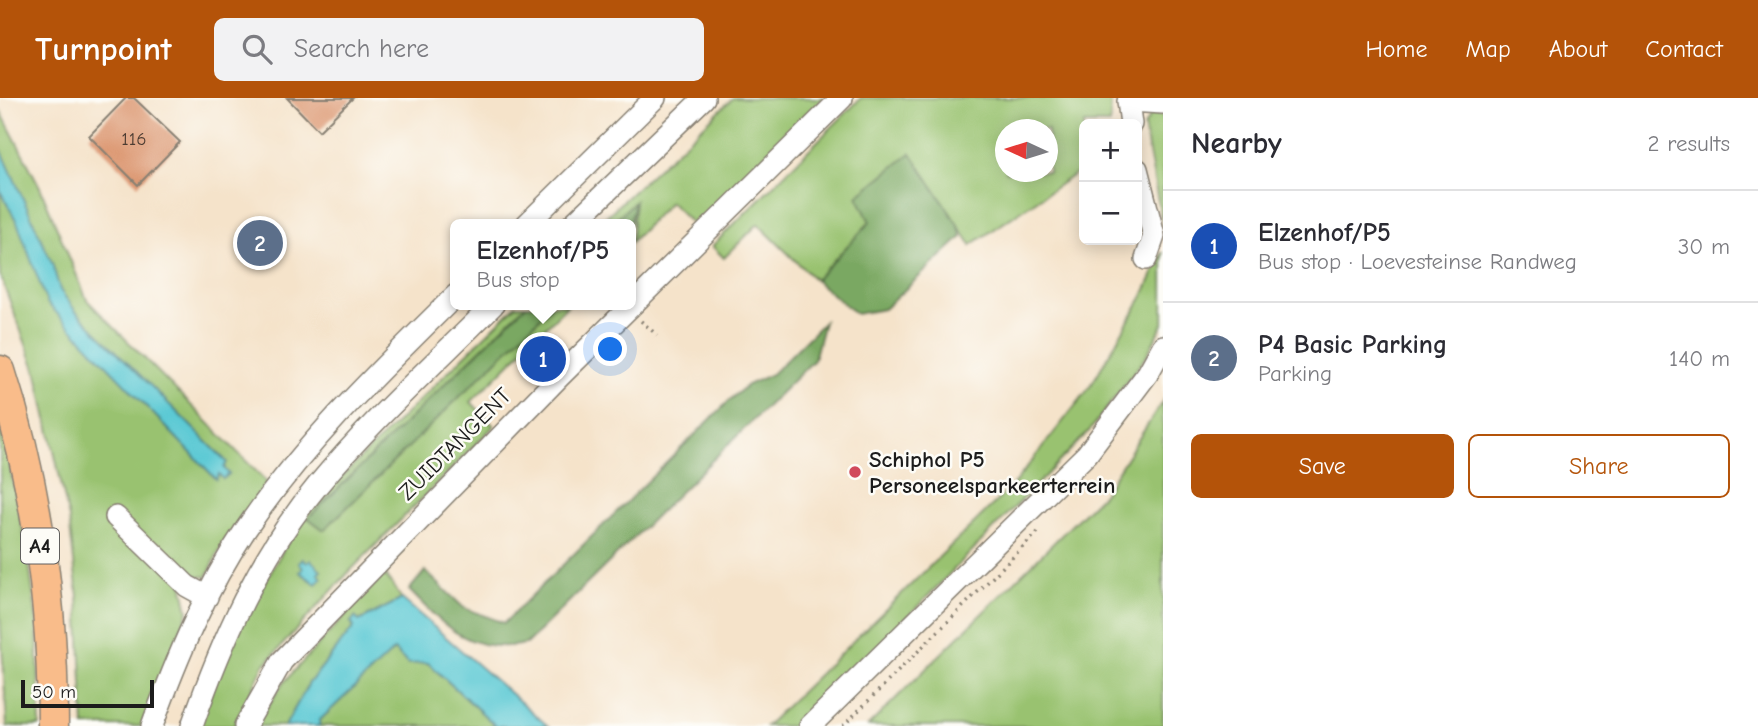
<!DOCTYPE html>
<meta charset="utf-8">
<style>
:root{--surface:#fff;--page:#f2f2f3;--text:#2b2b33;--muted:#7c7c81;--line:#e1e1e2;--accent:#b45309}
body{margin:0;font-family:"Comic Neue",sans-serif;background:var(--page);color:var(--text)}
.controls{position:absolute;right:21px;top:21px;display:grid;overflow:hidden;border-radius:10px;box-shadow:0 4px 18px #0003}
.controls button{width:63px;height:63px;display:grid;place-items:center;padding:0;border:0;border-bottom:2px solid var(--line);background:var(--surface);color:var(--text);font:35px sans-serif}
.compass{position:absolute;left:995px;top:21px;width:63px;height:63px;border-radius:50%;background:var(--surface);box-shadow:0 4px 18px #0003;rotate:274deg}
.scale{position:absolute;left:21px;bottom:18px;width:133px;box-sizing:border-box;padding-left:7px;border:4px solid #1c1c1c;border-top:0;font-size:19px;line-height:24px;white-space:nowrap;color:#1c1c1c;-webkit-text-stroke:5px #fdfcf7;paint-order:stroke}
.you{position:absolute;left:611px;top:252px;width:24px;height:24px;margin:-18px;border:5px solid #fff;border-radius:50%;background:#1a73e8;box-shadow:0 0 0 10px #1a73e833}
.badge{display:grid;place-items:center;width:46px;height:46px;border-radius:50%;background:var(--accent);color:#fff;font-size:23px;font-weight:700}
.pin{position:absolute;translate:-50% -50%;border:4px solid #fff;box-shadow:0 2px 7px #0006}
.popup{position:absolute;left:450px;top:121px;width:186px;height:91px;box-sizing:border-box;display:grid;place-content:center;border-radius:10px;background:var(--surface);filter:drop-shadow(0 2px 5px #0005);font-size:23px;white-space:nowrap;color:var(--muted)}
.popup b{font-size:26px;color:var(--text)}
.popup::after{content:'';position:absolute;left:50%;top:100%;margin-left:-14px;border:14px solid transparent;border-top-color:var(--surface)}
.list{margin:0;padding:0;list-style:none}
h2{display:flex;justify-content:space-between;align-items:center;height:91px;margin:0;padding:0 28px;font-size:30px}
h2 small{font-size:23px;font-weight:400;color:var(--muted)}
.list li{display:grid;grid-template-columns:46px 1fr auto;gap:21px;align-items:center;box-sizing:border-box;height:112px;padding:0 28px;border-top:2px solid var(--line)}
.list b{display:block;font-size:26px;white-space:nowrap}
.list p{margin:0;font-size:23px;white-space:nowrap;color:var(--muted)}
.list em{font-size:23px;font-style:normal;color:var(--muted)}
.actions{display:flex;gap:14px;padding:21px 28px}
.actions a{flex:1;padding:16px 0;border:2px solid var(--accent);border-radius:10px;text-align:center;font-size:24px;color:var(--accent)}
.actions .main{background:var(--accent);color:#fff}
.icon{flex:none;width:38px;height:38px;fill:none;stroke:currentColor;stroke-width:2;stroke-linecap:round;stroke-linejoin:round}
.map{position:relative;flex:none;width:1163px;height:628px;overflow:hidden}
header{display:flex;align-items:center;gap:42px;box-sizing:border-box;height:98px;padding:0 35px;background:var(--accent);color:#fff}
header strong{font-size:33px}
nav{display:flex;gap:38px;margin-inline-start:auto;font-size:24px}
.search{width:490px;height:63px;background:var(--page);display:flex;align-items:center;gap:18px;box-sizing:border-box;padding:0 24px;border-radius:10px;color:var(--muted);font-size:26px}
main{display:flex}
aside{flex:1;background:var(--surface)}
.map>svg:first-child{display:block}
.green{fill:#99c26f;stroke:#5a6f46;stroke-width:2;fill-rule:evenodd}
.forest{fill:#7aa862;stroke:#4b623f;stroke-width:2}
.water{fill:#5cc9d4;stroke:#3c7278;stroke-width:2}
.building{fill:#dd9a75}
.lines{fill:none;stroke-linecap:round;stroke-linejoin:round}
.minor-casing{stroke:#888073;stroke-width:24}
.highway-casing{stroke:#888073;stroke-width:33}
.path{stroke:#888073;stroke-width:3.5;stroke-dasharray:2 5;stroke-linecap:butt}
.minor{stroke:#fff;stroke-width:21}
.highway{stroke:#f9bc8a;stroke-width:30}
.poi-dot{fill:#d1495b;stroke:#fdfcf7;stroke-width:2.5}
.labels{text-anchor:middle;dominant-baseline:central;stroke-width:5;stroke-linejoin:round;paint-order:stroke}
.number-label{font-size:19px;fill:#4c3c32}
.shield{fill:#fdfcf7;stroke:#605f5e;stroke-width:2}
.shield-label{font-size:21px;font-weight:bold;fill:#1c1c1c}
.street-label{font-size:23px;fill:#1c1c1c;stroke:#fdfcf7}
.poi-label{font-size:23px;font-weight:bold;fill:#1c1c1c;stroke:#fdfcf7;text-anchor:start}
</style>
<header>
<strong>Turnpoint</strong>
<div class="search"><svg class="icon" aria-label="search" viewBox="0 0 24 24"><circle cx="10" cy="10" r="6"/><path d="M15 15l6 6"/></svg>Search here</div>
<nav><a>Home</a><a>Map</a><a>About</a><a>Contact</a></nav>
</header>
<main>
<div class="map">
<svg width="1163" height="628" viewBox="0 0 1163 628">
<rect width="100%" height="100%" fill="#fdfcf7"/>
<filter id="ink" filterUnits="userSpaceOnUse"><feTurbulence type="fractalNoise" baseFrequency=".0143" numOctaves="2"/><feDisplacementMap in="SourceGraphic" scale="14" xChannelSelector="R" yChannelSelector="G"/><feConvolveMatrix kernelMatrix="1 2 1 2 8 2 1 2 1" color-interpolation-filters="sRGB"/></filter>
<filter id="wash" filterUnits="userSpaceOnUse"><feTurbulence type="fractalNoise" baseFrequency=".00686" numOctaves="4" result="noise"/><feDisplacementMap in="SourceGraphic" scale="28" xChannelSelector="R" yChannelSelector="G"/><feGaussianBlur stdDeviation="1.57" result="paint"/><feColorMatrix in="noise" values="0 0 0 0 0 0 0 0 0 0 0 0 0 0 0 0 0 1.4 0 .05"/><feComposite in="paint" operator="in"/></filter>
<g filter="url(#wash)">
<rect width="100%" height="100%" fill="#f5e3ca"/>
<path class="green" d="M733,0h90l-129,128 -24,-24 -39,40 4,-40 -24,22h-13z
M861,0h250l-1,26h-26v49l-3,-3 -110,75 -60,-91 -41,68 -55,58 -57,-56 -34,34 -12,-12zM1006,32h42v42h-42z
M0,12l40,77 47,113 180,182 -49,71 -11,24 -27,-3 8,37 -46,115h-58l-6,-129 -9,-78 -32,-145 -37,-99z
M1151,15l12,3v112l-19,-101z
M1163,154v72l-16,31 -57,75 -289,296h-35l246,-240 78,-99 53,-91z
M516,207h10l-218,213 16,12 229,-225h15l-97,97 23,24 -146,147 -84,92 -30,61h-36l32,-84 74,-128z
M1163,303v325h-295l235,-232z
M0,321l28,136 9,68 3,103h-33l-7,-112z
M384,475l18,26 -43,22 -8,1 3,5 -45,56 -24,43h-31l30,-44z
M394,551l33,13 69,64h-177l1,-6z"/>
<path class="forest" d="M911,55l47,72 4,12 -78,72 -28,5 -41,-34 55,-58 -13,-26z
M635,103l-5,23h-19z
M526,207h27l-229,225 -16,-12z
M824,224l-10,38 -288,284c-56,11 -81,-17 -117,-54l16,-19 39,37 40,15 229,-226 14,-12 25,-11z"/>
<path class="water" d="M0,49l52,116 8,27 15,20 152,152 -3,6 5,6 -6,5 -4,-5 -3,5 -169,-176 -30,-81 -17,-31z
M303,461l4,4 4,-3 10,10 -3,4 4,4 -6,6 -16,-12 3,-4 -4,-5z
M402,501l146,127h-52l-68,-63 -20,1 -14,-14 -74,70 -1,6h-34l24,-43 45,-56 -3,-5 4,-5 4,4z"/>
<g id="blocks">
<path class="building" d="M126,0h8l46,44 -42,43 -49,-49z
M287,0h66l-34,33z"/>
</g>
</g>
<g filter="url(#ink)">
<use href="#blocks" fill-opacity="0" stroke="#888073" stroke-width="2"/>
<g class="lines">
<g class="minor-casing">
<path id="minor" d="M1131,26l-3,-23 35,2
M1137,71l17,67 -8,23
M527,126l128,-126
M573,126l131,-126
M116,419l71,69 20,11
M152,628c25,-68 53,-136 94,-197 59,-87 135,-160 210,-234
M192,628c30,-86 67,-170 126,-241 53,-64 116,-121 175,-180
M245,628l37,-65 277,-284 283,-279
M810,628l277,-272 61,-81 15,-27"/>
</g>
<g class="highway-casing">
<path id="highway" d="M0,273c37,114 53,235 53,355"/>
</g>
<path class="path" d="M641,223l16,14
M843,628l197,-196"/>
<use href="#minor" class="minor"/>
<use href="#highway" class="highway"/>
</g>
</g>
<circle class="poi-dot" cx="855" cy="374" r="7"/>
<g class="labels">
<g class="number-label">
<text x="134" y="41">116</text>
</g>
<rect class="shield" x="21" y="430.5" width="38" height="35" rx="5"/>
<g class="shield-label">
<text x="40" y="448">A4</text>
</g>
<g class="street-label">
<text transform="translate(455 346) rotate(-45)">ZUIDTANGENT</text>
</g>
<g class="poi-label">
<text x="869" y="361">Schiphol P5<tspan x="869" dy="26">Personeelsparkeerterrein</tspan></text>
</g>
</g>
</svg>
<div class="controls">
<button>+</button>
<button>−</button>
</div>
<svg class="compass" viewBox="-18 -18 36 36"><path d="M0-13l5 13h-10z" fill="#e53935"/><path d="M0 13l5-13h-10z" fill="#7c7c81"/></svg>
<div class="scale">50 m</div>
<div class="you"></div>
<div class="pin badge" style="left:543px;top:261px;background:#1a4fb4">1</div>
<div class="popup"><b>Elzenhof/P5</b>Bus stop</div>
<div class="pin badge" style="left:260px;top:145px;background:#5c6f8a">2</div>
</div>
<aside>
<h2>Nearby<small>2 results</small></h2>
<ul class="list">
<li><span class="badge" style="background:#1a4fb4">1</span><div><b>Elzenhof/P5</b><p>Bus stop · Loevesteinse Randweg</p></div><em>30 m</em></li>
<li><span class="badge" style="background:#5c6f8a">2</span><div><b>P4 Basic Parking</b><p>Parking</p></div><em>140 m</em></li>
</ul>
<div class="actions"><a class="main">Save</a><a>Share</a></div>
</aside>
</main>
